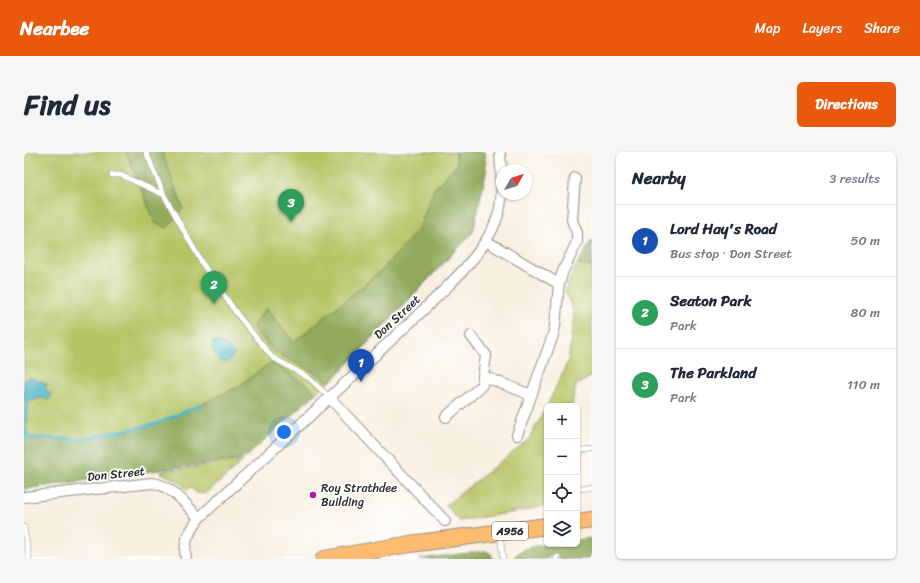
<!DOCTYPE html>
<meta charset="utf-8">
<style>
:root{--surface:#fff;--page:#f6f6f7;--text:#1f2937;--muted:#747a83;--line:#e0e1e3;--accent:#ea580c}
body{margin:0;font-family:Sriracha,sans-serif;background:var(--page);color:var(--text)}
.controls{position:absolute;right:12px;bottom:12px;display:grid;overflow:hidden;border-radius:6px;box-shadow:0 1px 3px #0004}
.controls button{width:36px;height:36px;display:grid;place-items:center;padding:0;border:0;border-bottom:1px solid var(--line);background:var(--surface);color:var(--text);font:20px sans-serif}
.compass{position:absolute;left:472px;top:12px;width:36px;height:36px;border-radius:50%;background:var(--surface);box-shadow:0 1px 3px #0004;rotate:51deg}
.you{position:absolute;left:260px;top:280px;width:14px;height:14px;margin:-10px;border:3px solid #fff;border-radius:50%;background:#1a73e8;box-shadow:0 0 0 6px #1a73e833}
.badge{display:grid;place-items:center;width:26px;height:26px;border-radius:50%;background:var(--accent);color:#fff;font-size:13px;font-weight:700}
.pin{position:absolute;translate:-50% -33px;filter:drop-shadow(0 1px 2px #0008)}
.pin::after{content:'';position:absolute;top:21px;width:14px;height:12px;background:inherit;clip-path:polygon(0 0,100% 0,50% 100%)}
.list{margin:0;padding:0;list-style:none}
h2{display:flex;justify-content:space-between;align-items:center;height:52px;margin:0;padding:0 16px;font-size:17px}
h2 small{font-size:13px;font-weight:400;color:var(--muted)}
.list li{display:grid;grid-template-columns:26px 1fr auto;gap:12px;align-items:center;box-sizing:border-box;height:72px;padding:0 16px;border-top:1px solid var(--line)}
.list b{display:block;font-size:15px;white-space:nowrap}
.list p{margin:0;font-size:13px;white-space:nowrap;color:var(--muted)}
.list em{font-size:13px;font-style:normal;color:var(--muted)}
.icon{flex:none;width:22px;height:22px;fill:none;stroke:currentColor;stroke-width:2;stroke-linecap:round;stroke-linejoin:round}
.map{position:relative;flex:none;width:568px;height:407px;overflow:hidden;border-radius:6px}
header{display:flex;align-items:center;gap:24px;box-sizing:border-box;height:56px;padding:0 20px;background:var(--accent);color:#fff}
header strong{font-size:19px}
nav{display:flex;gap:22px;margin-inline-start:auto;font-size:14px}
.intro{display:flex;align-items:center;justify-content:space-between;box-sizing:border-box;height:96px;padding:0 24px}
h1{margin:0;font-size:28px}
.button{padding:10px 18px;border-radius:6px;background:var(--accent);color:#fff;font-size:14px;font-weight:700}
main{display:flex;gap:24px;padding:0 24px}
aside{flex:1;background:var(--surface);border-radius:6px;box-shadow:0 1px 3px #0004}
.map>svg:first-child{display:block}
.green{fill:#b7c466;stroke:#717848}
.forest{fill:#91aa5b;stroke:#5e6a43}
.water{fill:#40b0b9;stroke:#366e72}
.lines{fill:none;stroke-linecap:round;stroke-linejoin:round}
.stream{stroke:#40b0b9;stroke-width:3.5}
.lane-casing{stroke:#928d86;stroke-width:6}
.street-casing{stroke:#928d86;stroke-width:12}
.primary-casing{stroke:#928d86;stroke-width:18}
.lane{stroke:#fff;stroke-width:5}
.street{stroke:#fff;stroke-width:10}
.primary{stroke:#fdbc6f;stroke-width:16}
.poi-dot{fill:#b5179e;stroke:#fff;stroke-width:1.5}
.labels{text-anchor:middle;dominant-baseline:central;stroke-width:3.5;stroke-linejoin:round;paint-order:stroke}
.shield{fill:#fff;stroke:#6b6b6b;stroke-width:1}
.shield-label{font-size:11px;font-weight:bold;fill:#2b2b2b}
.street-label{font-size:12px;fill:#2b2b2b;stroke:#fff}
.poi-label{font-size:12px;fill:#2b2b2b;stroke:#fff;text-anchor:start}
</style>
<header>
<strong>Nearbee</strong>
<nav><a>Map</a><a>Layers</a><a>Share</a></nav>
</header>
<div class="intro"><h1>Find us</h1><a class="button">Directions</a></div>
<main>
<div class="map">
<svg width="568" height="407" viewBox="0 0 568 407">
<rect width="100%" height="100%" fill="#fff"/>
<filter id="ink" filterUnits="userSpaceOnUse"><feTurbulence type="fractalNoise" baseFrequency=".025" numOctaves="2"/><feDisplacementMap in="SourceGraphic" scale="8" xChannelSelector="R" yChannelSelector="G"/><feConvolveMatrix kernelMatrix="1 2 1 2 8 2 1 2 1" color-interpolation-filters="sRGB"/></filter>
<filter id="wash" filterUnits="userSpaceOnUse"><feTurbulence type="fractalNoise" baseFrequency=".012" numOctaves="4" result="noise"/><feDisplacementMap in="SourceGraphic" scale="16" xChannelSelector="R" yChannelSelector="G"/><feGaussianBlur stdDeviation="0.9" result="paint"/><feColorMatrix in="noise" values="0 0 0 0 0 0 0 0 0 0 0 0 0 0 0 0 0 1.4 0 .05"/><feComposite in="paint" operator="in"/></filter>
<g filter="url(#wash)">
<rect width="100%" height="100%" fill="#f8efe0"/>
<path class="green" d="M0,0h461l1,20 -13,60 -138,146 -15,11 -75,69 -221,31z
M553,112l15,3v109l-16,9 -4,21h-25v99l-20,5 -68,11 -13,-16 83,-66 20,-37 19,-41 6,-47 -9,-24z
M218,308l1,1 -37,33 -9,-1 -7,-6 -3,3 -9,-9 -17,-8v-1z"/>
<path class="forest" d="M102,0h36l21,56 -16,20 -12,-5z
M431,0h30l1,20 -13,60 -144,150 -19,-12 -36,-18 -22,-25 14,-19 28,34 87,-71 37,-41 16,-41 23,-25z
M568,88v27l-15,-3z
M247,210l37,23 8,8 -71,65 -221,31v-51l59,1 73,-15 46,-20 37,-18z
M568,386v21h-31l-7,-6 -7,6h-33c5,-17 48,-15 63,-15v-4z
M462,399l5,3 2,5h-74z"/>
<path class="water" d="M189,190c11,0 14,4 21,12l-2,4 -6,5c-9,-3 -16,-11 -13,-21z
M5,225l18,7 -2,5 7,6 -3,5 -8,-2 -11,4 -6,-2v-19z"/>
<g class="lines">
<path class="stream" d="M3,249l-2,27 3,10
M0,286l59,1 73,-15 46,-20"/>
</g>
</g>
<g filter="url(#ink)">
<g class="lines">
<g class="lane-casing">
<path id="lane" d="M122,0l18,43
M88,23h9l43,20 38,68 35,51 35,43 37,21 20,19
M553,315l3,-14 2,-3 10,-1
M553,336l5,1 10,-2
M0,375l5,32
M476,382l3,25
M532,407l2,-2"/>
</g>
<g class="street-casing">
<path id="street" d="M462,89l73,43 -4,42 -2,9 -36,100
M535,132l4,-13 14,-29v-9l-5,-13 3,-42
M459,224l48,19
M305,245l116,124
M422,265l33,-29 3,-3 4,-30 -15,-19
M0,345l128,-14c20,2 34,22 47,35
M162,407c-3,-18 3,-26 13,-41 56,-51 112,-104 168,-155 27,-26 55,-51 81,-77 19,-19 38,-40 48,-65 9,-22 5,-47 4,-69"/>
</g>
<g class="primary-casing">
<path id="primary" d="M553,370l15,-2
M300,407l86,-15 137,-18"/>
</g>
<use href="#lane" class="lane"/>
<use href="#street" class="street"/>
<use href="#primary" class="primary"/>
</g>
</g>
<circle class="poi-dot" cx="289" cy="343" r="4"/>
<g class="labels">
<rect class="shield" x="468" y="370" width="36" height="18" rx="3"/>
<g class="shield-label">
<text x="486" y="379">A956</text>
</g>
<g class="street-label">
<text transform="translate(373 165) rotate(-43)">Don Street</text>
<text transform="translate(92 322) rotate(-6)">Don Street</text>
</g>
<g class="poi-label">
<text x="297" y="336">Roy Strathdee<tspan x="297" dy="14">Building</tspan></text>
</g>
</g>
</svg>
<div class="controls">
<button>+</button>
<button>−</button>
<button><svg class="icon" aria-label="locate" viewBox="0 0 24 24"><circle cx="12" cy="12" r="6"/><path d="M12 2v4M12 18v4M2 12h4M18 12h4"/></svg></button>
<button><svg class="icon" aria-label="layers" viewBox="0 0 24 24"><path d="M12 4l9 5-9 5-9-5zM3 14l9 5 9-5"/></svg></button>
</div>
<svg class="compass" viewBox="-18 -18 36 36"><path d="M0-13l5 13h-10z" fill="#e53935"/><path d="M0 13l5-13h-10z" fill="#747a83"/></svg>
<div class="you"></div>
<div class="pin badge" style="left:337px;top:230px;background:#1a4fb4">1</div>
<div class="pin badge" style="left:190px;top:152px;background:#2e9e5b">2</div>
<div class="pin badge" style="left:267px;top:70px;background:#2e9e5b">3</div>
</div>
<aside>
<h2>Nearby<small>3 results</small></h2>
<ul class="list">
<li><span class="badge" style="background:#1a4fb4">1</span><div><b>Lord Hay's Road</b><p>Bus stop · Don Street</p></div><em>50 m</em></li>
<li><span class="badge" style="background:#2e9e5b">2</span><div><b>Seaton Park</b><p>Park</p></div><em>80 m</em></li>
<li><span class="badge" style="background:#2e9e5b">3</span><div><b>The Parkland</b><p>Park</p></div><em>110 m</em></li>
</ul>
</aside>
</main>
